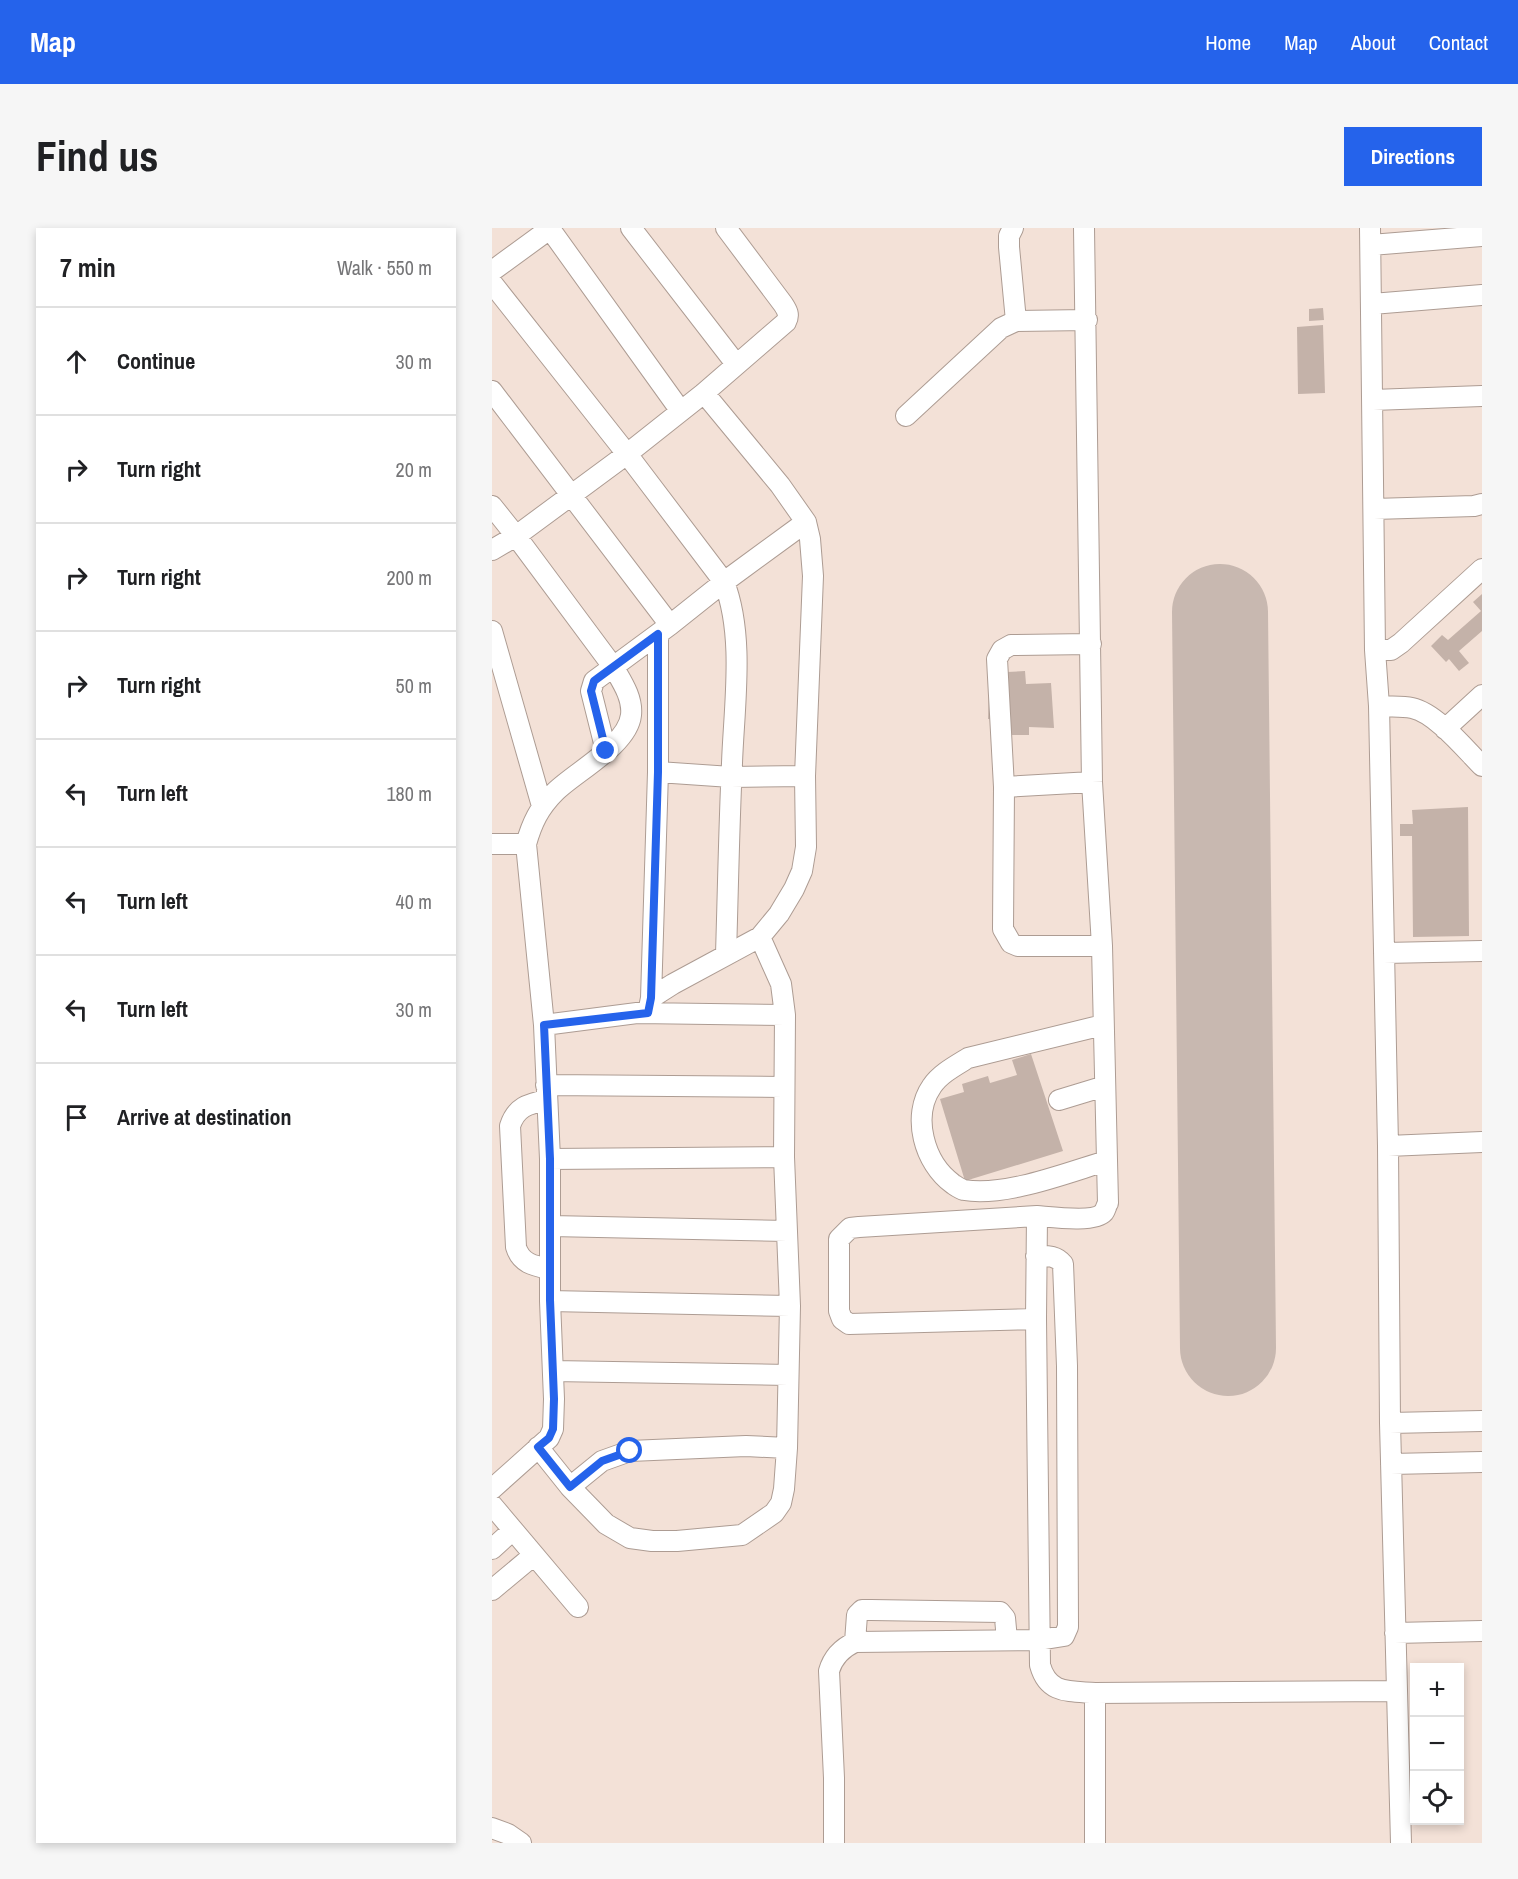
<!DOCTYPE html>
<meta charset="utf-8">
<style>
:root{--surface:#fff;--page:#f6f6f6;--text:#202124;--muted:#757577;--line:#e0e0e0;--accent:#2563eb}
body{margin:0;font-family:"Archivo Narrow",sans-serif;background:var(--page);color:var(--text)}
.controls{position:absolute;right:18px;bottom:18px;display:grid;overflow:hidden;border-radius:0px;box-shadow:0 3px 9px #0003}
.controls button{width:54px;height:54px;display:grid;place-items:center;padding:0;border:0;border-bottom:2px solid var(--line);background:var(--surface);color:var(--text);font:30px sans-serif}
.stop{position:absolute;width:18px;height:18px;margin:-14px;border:4px solid #2563eb;border-radius:50%;background:#fff}
.stop.end{background:#2563eb;border-color:#fff;box-shadow:0 2px 6px #0008}
.list{margin:0;padding:0;list-style:none}
h2{display:flex;justify-content:space-between;align-items:center;height:78px;margin:0;padding:0 24px;font-size:26px}
h2 small{font-size:20px;font-weight:400;color:var(--muted)}
.list li{display:grid;grid-template-columns:39px 1fr auto;gap:18px;align-items:center;box-sizing:border-box;height:108px;padding:0 24px;border-top:2px solid var(--line)}
.list b{display:block;font-size:22px;white-space:nowrap}
.list em{font-size:20px;font-style:normal;color:var(--muted)}
.icon{flex:none;width:33px;height:33px;fill:none;stroke:currentColor;stroke-width:2;stroke-linecap:round;stroke-linejoin:round}
.map{position:relative;flex:none;width:990px;height:1615px;overflow:hidden;border-radius:0px}
header{display:flex;align-items:center;gap:36px;box-sizing:border-box;height:84px;padding:0 30px;background:var(--accent);color:#fff}
header strong{font-size:28px}
nav{display:flex;gap:33px;margin-inline-start:auto;font-size:21px}
.intro{display:flex;align-items:center;justify-content:space-between;box-sizing:border-box;height:144px;padding:0 36px}
h1{margin:0;font-size:42px}
.button{padding:15px 27px;border-radius:0px;background:var(--accent);color:#fff;font-size:21px;font-weight:700}
main{display:flex;gap:36px;padding:0 36px}
aside{flex:1;background:var(--surface);border-radius:0px;box-shadow:0 3px 9px #0003}
.map>svg:first-child{display:block}
.lines{fill:none;stroke-linecap:round;stroke-linejoin:round}
.runway{stroke:#c8b8b0;stroke-width:96}
.building{fill:#c4b2a9}
.minor-casing{stroke:#ad9c93;stroke-width:22}
.minor{stroke:#fff;stroke-width:20}
.route{stroke:#2563eb;stroke-width:8}
</style>
<header>
<strong>Map</strong>
<nav><a>Home</a><a>Map</a><a>About</a><a>Contact</a></nav>
</header>
<div class="intro"><h1>Find us</h1><a class="button">Directions</a></div>
<main>
<aside>
<h2>7 min<small>Walk · 550 m</small></h2>
<ul class="list">
<li><svg class="icon" aria-label="ahead" viewBox="0 0 24 24"><path d="M12 20V5M6 11l6-6 6 6"/></svg><div><b>Continue</b></div><em>30 m</em></li>
<li><svg class="icon" aria-label="right" viewBox="0 0 24 24"><path d="M7 20v-9h11M14 6l5 5-5 5"/></svg><div><b>Turn right</b></div><em>20 m</em></li>
<li><svg class="icon" aria-label="right" viewBox="0 0 24 24"><path d="M7 20v-9h11M14 6l5 5-5 5"/></svg><div><b>Turn right</b></div><em>200 m</em></li>
<li><svg class="icon" aria-label="right" viewBox="0 0 24 24"><path d="M7 20v-9h11M14 6l5 5-5 5"/></svg><div><b>Turn right</b></div><em>50 m</em></li>
<li><svg class="icon" aria-label="left" viewBox="0 0 24 24"><path d="M17 20v-9H6M10 6l-5 5 5 5"/></svg><div><b>Turn left</b></div><em>180 m</em></li>
<li><svg class="icon" aria-label="left" viewBox="0 0 24 24"><path d="M17 20v-9H6M10 6l-5 5 5 5"/></svg><div><b>Turn left</b></div><em>40 m</em></li>
<li><svg class="icon" aria-label="left" viewBox="0 0 24 24"><path d="M17 20v-9H6M10 6l-5 5 5 5"/></svg><div><b>Turn left</b></div><em>30 m</em></li>
<li><svg class="icon" aria-label="arrive" viewBox="0 0 24 24"><path d="M6 21V4h12l-3 4 3 4H6"/></svg><div><b>Arrive at destination</b></div></li>
</ul>
</aside>
<div class="map">
<svg width="990" height="1615" viewBox="0 0 990 1615">
<rect width="100%" height="100%" fill="#f3e1d7"/>
<g class="lines">
<path class="runway" d="M728,384l8,736"/>
</g>
<path class="building" d="M831,80l1,12 -15,1v-12z
M831,97l2,68 -27,1 -1,-67z
M990,366v37l-23,20 10,12 -10,8 -10,-12 -3,3 -15,-16 11,-11 6,5 33,-29 -8,-9z
M533,443l1,13 25,-1 3,45 -25,-1v8h-22l1,-16h-20l1,-32 18,-15z
M976,579l1,129 -56,1 -1,-101h-12v-12h13l-1,-14z
M539,826l32,97 -98,30 -25,-82 24,-7 -2,-8 26,-8 2,7 27,-8 -5,-15z"/>
<g class="lines">
<g class="minor-casing">
<path id="minor" d="M139,0l105,136
M521,0l-4,8v11l7,74
M592,0l8,554 10,164 6,257c-1,1 -3,8 -4,9 -9,11 -53,5 -67,4l-1,103 4,346c8,29 28,26 55,28l301,-2
M878,0l5,422 4,56 9,440 2,277 11,420
M58,1l130,181
M879,17l111,-9
M0,43l59,-43
M0,55l135,171 97,128c21,54 10,124 8,181 -3,64 -4,127 -6,191
M880,76l110,-9
M0,163l178,234
M212,165l76,92 26,37 4,17 3,37 -8,200 1,71 -4,24 -8,18 -15,25 -19,23
M881,172l109,-4
M414,188l95,-88 15,-7 71,-1
M0,278l24,30 98,132c8,14 19,30 17,47 -3,30 -56,57 -76,77 -16,16 -23,31 -29,52l18,181 6,134v142l4,98 -1,30 -4,9 -57,51
M882,281l100,-3 8,-2
M0,322l24,-14 111,-82 77,-61 82,-71c4,-7 1,-12 -3,-18l-57,-76
M0,403l50,175
M883,422h16l10,-7 81,-74
M887,478c11,1 23,0 33,2 24,5 53,41 70,58
M953,501l37,-34
M114,523l-15,-60 3,-10 76,-56 54,-43 82,-60
M166,544l73,5 74,-1
M600,554l-88,5 -1,142 8,14 7,3h84
M512,559l-7,-128 5,-9 9,-5 80,-1
M0,616h34
M892,725l98,-2
M156,785l3,-15 7,-226v-137
M52,797l93,-12 148,2
M611,797l-135,33c-13,8 -28,16 -36,28 -21,30 -8,77 21,98 3,2 7,5 11,6 41,7 102,-17 142,-29
M54,857l237,2
M54,872c-18,4 -30,7 -36,26l6,121c5,17 19,19 34,22
M567,872l46,-14
M896,918l94,-4
M58,931l234,-2
M59,998l236,5
M58,1073l240,5
M544,1091l-187,5 -7,-5 -3,-8v-72l11,-11 9,-1 178,-11
M61,1143l235,4
M898,1195l92,-2
M46,1219l32,40 36,37 24,14 22,3h25l65,-6 32,-22 7,-10 3,-14 3,-41 3,-142 -6,-149 1,-142 -4,-31 -21,-47 -87,47 -22,14
M899,1236l91,-2
M78,1259l32,-26 28,-10 116,-5 41,2
M0,1277l86,102
M0,1321l21,-19
M0,1362l42,-35
M903,1405l87,-2
M363,1414l2,-27 5,-5h9l129,2 5,6 2,22
M603,1465v150
M0,1600l16,6 13,9
M342,1615v-65l-5,-107c4,-14 13,-23 26,-29l184,-2 25,-4 4,-9 -1,-261 -4,-102c-7,-9 -16,-8 -27,-8"/>
</g>
<use href="#minor" class="minor"/>
</g>
<g class="lines">
<path class="route" d="M114,523l-15,-60 3,-10 4,-3 60,-44v138l-7,226 -3,15 -104,12 6,134v141l4,99 -1,30 -4,9 -11,9 32,40 32,-26 28,-10"/>
</g>
</svg>
<div class="controls">
<button>+</button>
<button>−</button>
<button><svg class="icon" aria-label="locate" viewBox="0 0 24 24"><circle cx="12" cy="12" r="6"/><path d="M12 2v4M12 18v4M2 12h4M18 12h4"/></svg></button>
</div>
<div class="stop" style="left:138px;top:1223px"></div>
<div class="stop end" style="left:114px;top:523px"></div>
</div>
</main>
